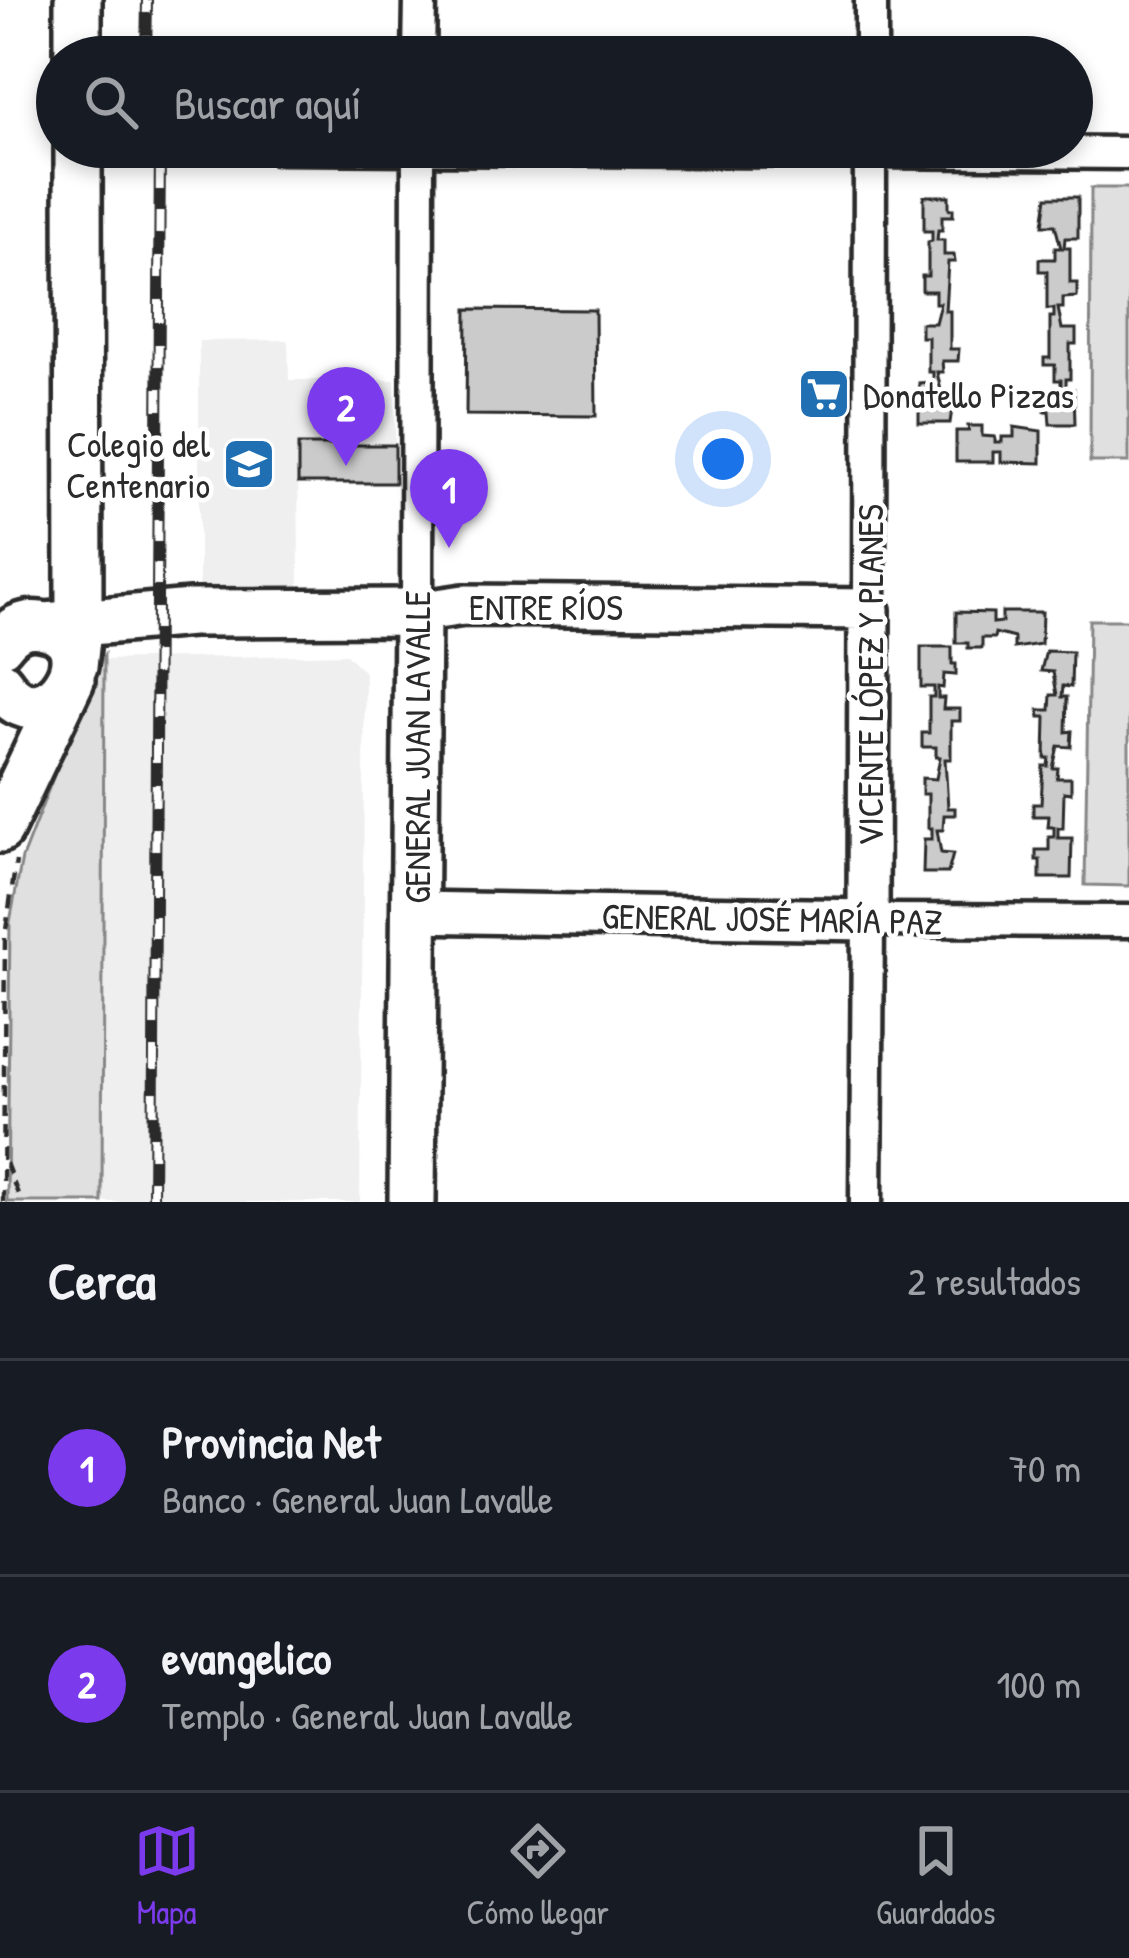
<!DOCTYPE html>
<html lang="es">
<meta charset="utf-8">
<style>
:root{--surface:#171b24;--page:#20242c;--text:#f1f3f6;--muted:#9ea1a6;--line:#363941;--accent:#7c3aed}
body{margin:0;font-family:"Patrick Hand",sans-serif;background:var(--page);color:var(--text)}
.you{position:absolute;left:723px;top:459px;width:42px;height:42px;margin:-30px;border:9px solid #fff;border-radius:50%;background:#1a73e8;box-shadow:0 0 0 18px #1a73e833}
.badge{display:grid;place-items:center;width:78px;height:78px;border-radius:50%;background:var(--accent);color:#fff;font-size:39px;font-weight:700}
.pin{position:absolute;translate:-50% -99px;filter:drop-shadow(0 3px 6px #0008)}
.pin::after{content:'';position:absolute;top:63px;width:42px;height:36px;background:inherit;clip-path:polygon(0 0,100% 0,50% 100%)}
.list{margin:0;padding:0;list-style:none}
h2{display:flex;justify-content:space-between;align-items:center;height:156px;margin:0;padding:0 48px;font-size:51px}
h2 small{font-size:39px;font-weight:400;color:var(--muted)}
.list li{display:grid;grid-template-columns:78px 1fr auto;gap:36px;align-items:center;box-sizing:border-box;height:216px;padding:0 48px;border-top:3px solid var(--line)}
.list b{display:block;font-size:45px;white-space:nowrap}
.list p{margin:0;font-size:39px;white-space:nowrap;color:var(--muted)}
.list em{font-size:39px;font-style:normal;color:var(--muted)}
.icon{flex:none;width:66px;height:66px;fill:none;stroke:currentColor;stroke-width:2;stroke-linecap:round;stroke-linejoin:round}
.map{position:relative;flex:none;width:1129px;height:1202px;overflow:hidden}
.search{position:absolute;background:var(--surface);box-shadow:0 6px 18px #0003;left:36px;right:36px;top:36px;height:132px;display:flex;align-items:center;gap:30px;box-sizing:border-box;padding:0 42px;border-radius:66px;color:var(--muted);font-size:45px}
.sheet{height:588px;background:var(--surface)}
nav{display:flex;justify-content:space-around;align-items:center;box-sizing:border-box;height:168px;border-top:3px solid var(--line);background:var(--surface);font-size:33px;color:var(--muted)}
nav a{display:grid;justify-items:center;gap:6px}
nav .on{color:var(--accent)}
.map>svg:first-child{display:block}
.built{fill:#efefef}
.green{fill:#e0e0e0;stroke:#868686;stroke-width:3}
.building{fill:#cbcbcb;stroke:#2b2b2b;stroke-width:3}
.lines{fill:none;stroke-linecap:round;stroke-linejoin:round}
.minor-casing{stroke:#2b2b2b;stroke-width:39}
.tertiary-casing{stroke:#2b2b2b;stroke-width:48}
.secondary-casing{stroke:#2b2b2b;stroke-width:54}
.path{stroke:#2b2b2b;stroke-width:4.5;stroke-dasharray:12 9;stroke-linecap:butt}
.minor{stroke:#fff;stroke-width:30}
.tertiary{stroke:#fff;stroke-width:39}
.secondary{stroke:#fff;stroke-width:45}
.rail-casing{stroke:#2b2b2b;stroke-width:12}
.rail{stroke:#fff;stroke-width:8;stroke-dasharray:22;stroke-linecap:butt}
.labels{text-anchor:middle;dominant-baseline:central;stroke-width:9;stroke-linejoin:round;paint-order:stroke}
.poi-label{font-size:36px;fill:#2b2b2b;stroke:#fff;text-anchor:start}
.street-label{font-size:36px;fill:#2b2b2b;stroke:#fff}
</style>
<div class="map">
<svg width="1129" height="1202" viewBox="0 0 1129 1202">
<rect width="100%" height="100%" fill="#fff"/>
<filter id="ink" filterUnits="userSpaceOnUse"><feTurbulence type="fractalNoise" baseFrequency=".00833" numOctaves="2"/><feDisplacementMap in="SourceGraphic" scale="24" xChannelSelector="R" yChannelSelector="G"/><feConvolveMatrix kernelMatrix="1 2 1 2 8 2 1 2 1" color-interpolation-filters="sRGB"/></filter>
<g filter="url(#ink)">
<path class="built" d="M288,340l1,40h106v65h-97l1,145 -100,1v-250z
M346,654l19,19 -5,529h-350l17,-346 75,-196z"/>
<path class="green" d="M1091,188h38v274h-39z
M1089,620h40v266l-44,-1z
M104,656l-2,546h-95l3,-280 12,-64 72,-186z"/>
<path class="building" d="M924,196h25v13h4v7h-11v14h-4l-1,10h7v15h10l1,7h-7l-3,49h5v38h9l-1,12h-16l1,11h-6l5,23h12l-4,28h-31v-40l14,-1v-10h-5v-35h-7v-14h14l5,-20h-5v-12h-13v-15h6v-34l4,-1v-10h-8z
M1047,197h31v41h-13l-1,10h6v35h7v14l-14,1v10h-5l4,21h14v15h-6v35h-4v10h8l1,35h-25l-1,-13h-4v-7h12v-14h4v-10h-6v-15h-11v-7h6v-41h4v-8h-7v-38h-8v-12h16v-11h6l-6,-23h-12z
M467,309l128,1 1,106 -130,-1z
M968,426h14v10l13,1v5h7v-5h12v-10l27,4v32l-40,-1v-10h-8v10h-37v-31h13z
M298,445h97v38h-97z
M956,612l37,1v10l9,-1v-10h40l-1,32 -27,4v-10l-19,-5 -1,5h-12v10h-14v-5h-12z
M921,647h31v17h4v11l-12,-1 -1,14 -5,-1v11h6l-1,11h17v12h-9v38h-6l3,49h7v7h-11l-1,15h-6l4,23 12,1 -5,19h-25l1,-34h8v-11h-4v-34h-6v-16l14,1 4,-22h-4v-10h-14v-14h7v-36h5v-10h-13z
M1046,651l26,1 -1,35 -8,-1 -1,11h5l-1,35 6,-1 -1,16 -13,-1 -5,22h5l-1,10h14v15l-7,-1 -1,36h-5v10h14l-1,40h-31v-18h-4v-10h13v-13h5v-10h-6l1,-11h-16v-12h8l2,-38h5l1,-8h-4l1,-41h-6l-1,-7h11l1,-15h6l-4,-23 -12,-1z"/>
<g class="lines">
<g class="minor-casing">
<path id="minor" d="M419,57l1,-57
M871,57v-57
M277,147l852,6
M869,609l1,-462
M417,612l1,-465
M866,1202l2,-282 261,1"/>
</g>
<g class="tertiary-casing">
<path id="tertiary" d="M415,912l453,8 1,-311 -405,-4 -47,7"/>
</g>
<g class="secondary-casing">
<path id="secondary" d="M78,0v57
M46,626l145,-13 226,-1 -5,590
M0,644c10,-13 22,-22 40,-19 77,12 5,128 -40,59
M74,666l5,-46 -1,-473
M0,829l71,-149"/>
</g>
<path class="path" d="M6,1163l15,39
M3,1202l2,-265 11,-76"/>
<use href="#minor" class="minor"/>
<use href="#tertiary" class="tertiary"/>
<use href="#secondary" class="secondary"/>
<g class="rail-casing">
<path id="rail" d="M146,57l1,-57
M153,1202l7,-1055"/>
</g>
<use href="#rail" class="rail"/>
</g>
</g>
<defs>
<g id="supermarket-square" transform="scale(2.7)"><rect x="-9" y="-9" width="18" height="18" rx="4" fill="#1f6fb2" stroke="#fff"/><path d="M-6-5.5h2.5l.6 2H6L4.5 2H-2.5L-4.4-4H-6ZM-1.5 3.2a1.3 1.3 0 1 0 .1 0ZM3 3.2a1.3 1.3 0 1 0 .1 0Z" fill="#fff"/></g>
<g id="school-square" transform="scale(2.7)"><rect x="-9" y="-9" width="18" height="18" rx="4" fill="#1f6fb2" stroke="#fff"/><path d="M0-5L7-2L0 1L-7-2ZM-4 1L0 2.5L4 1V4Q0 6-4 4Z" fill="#fff"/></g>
</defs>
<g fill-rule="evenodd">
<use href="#supermarket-square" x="824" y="394"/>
<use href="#school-square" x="249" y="464"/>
</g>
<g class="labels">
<g class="poi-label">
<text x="863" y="394">Donatello Pizzas</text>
<text x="210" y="443" text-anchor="end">Colegio del<tspan x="210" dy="41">Centenario</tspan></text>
</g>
<g class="street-label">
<text x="546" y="606">ENTRE RÍOS</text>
<text transform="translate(869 675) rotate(-90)">VICENTE LÓPEZ Y PLANES</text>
<text transform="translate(416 747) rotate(-90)">GENERAL JUAN LAVALLE</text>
<text transform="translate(772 918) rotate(1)">GENERAL JOSÉ MARÍA PAZ</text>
</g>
</g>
</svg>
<div class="you"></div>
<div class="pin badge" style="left:449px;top:548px">1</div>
<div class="pin badge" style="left:346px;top:466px">2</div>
<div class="search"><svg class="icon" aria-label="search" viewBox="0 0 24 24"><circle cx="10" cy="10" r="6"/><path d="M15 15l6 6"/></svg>Buscar aquí</div>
</div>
<section class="sheet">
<h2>Cerca<small>2 resultados</small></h2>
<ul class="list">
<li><span class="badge">1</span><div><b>Provincia Net</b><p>Banco · General Juan Lavalle</p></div><em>70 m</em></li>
<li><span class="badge">2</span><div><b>evangelico</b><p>Templo · General Juan Lavalle</p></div><em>100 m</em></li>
</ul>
</section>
<nav>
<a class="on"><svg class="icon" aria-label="map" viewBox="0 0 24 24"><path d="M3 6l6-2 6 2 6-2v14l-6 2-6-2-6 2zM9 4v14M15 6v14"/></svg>Mapa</a>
<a><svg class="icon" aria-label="directions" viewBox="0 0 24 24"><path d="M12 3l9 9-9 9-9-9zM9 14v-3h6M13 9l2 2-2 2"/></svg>Cómo llegar</a>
<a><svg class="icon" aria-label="saved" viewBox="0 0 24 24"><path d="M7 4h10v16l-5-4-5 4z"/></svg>Guardados</a>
</nav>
